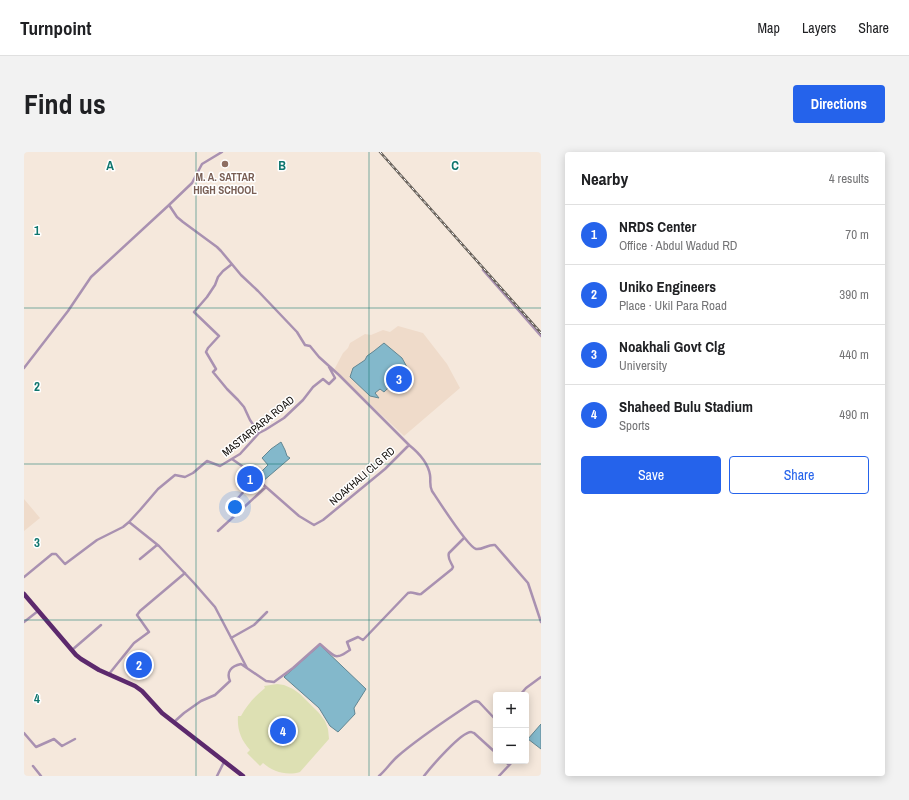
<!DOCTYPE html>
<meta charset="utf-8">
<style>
:root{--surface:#fff;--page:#f2f2f2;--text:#202124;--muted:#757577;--line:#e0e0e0;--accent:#2563eb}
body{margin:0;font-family:"Archivo Narrow",sans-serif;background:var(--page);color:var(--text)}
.controls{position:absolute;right:12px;bottom:12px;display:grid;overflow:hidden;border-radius:4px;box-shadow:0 2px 10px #0003}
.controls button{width:36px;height:36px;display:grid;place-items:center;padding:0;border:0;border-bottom:1px solid var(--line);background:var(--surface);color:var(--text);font:20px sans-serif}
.you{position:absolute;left:211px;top:355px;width:14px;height:14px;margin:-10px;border:3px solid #fff;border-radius:50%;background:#1a73e8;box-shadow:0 0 0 6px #1a73e833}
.badge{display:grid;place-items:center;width:26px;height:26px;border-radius:50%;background:var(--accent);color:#fff;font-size:13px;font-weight:700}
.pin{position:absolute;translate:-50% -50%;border:2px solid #fff;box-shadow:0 1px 4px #0006}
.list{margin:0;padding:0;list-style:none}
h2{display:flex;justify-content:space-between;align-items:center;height:52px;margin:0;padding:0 16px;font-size:17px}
h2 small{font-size:13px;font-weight:400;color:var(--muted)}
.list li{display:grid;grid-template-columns:26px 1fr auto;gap:12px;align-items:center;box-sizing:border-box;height:60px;padding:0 16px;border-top:1px solid var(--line)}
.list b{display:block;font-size:15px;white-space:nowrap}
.list p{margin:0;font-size:13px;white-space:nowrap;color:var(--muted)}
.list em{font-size:13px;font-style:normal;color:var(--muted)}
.actions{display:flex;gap:8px;padding:12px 16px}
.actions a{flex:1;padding:9px 0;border:1px solid var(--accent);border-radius:4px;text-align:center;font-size:14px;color:var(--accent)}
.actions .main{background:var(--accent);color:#fff}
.map{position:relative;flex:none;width:517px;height:624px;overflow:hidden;border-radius:4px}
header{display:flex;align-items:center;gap:24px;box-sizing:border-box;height:56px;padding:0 20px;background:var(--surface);border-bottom:1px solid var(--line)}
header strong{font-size:19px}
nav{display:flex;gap:22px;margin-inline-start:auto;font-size:14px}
.intro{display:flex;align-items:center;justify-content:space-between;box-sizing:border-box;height:96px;padding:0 24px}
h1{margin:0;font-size:28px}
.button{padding:10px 18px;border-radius:4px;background:var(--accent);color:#fff;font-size:14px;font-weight:700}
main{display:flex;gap:24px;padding:0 24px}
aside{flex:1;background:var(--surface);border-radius:4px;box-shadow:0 2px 10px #0003}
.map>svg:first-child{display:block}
.built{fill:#efdbca}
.green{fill:#dde0b3}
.water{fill:#83b8cb;stroke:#628692}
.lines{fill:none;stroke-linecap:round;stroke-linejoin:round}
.street{stroke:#a991b1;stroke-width:2.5}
.highway{stroke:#5c296d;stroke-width:4.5}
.rail-casing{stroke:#676059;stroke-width:2.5}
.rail{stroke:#fff;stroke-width:1;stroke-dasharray:3;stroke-linecap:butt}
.grid{fill:none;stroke:#0f766e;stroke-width:1;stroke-opacity:0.55}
.education-dot{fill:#8d6e63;stroke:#fff;stroke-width:1.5}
.labels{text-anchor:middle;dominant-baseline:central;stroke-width:3;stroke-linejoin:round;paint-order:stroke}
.education-label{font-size:11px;font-weight:bold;fill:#785e54;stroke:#fff}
.street-label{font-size:11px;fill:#14100c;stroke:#fff}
.grid-label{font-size:13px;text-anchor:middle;font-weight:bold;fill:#0f766e;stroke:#fff;stroke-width:3;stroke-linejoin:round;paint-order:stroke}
</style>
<header>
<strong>Turnpoint</strong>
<nav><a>Map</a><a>Layers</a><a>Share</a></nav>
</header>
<div class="intro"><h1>Find us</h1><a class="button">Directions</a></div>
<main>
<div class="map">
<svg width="517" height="624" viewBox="0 0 517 624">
<rect width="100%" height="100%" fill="#f5e8dc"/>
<path class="built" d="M374,174l25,7 24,31 13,24 -56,48 -70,-66 9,-17 5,-5 2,-5 15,-9 6,1 12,-5 7,2z
M0,347l16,19 -16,13z"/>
<path class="green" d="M253,532l7,1 9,4 7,5 19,19 6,8 3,8 1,10 -29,33c-13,4 -27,0 -37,-9l-3,3 -13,-13 3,-3c-9,-10 -13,-20 -12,-34h3c6,-11 14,-20 24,-28l-1,-2z"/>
<path class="water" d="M360,191l18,15 6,11 -24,23 -4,-3 -5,4 4,5 -9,-2 -20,-19 3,-9 12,-8 2,-4 7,-5z
M257,290l4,8 2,6 3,2 -28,24 -5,-6 11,-11 -6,-7 9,-9z
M296,493l46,44 -12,19 1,6 -17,18 -8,-6 -11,-18 -35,-31z
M517,572v25l-13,-10z"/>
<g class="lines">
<path class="street" d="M198,0l-20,12 -10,19 -23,22 8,12 6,5 34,25 4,4 20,24 17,16 39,41 8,13 5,1 9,11 20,18 70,70
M208,112l-9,7 -5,6 -3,8 -8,12 -13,15 25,24 -11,12 -2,4 10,17 -3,3 14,17 11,11 6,7 6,13 9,13
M459,118l58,66
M0,216l44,-57 23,-34 78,-72
M208,307l10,7 57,50 15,9 9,-5 62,-51 24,-24c10,8 19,17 21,30 1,6 -1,10 2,16 6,9 36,56 44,58 7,1 12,-5 19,-4l33,38 13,39
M214,346l18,-20
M105,370l30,24 35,37 21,24 32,61
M194,379l48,-44
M116,407l17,-14
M0,425l28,-23h4l9,10 32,-24 26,-13 6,-5 11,-12 18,-21 17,-14 10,2 8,-4 14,-12 13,5 20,-12 19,-21 6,-3 19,-12 19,-18 10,-13 10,-8 6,5 6,-6 -6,-11
M0,470l14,-11
M207,486l23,-13 13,-13
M48,498l29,-25
M85,522l25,-31 15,-11 -12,-17 3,-4 45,-38
M496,543l6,-7 15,-11
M150,570l10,-9 17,-12 14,-6 15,-14c-4,-9 1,-15 11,-17l25,17 8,1 19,-14 27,-24c4,3 14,14 18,12 4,0 8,-4 12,-6l-3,-8 11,-5 5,3 45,-47c5,-2 8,2 13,1l31,-25 1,-2c-2,-5 -6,-9 -4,-14l15,-15
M0,581l12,14 18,-8 8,7 13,-7
M481,609l4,4
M9,614l8,10
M193,624l7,-14
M355,624c7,-6 12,-14 19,-20 23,-20 50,-37 75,-54l3,-1 3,1 17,18
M400,624c7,-9 37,-44 47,-44 1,0 2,1 3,1l22,20
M475,624l14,-15"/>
<path class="highway" d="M0,442l52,61 5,4 18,11 36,16 7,5 20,22 81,63"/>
<g class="rail-casing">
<path id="rail" d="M356,0l161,181"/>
</g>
<use href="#rail" class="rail"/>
</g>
<path class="grid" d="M172,0v624M345,0v624M0,156h517M0,312h517M0,468h517"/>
<circle class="education-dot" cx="201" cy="12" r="4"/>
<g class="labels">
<g class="education-label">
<text x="201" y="25">M. A. SATTAR<tspan x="201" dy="13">HIGH SCHOOL</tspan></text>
</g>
<g class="street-label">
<text transform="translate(234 274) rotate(-39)">MASTARPARA ROAD</text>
<text transform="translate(338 324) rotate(-41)">NOAKHALI CLG RD</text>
</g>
</g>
<g class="grid-label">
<text x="86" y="18">A</text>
<text x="258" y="18">B</text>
<text x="431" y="18">C</text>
<text x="13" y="83">1</text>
<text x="13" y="239">2</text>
<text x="13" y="395">3</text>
<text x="13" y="551">4</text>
</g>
</svg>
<div class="controls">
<button>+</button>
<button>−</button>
</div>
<div class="you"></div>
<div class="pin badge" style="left:226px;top:327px">1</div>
<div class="pin badge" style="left:115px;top:513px">2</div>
<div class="pin badge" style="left:375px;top:227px">3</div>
<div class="pin badge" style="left:259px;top:579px">4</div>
</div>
<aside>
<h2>Nearby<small>4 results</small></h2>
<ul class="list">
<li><span class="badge">1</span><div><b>NRDS Center</b><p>Office · Abdul Wadud RD</p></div><em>70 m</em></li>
<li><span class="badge">2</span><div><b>Uniko Engineers</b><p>Place · Ukil Para Road</p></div><em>390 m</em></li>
<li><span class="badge">3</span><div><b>Noakhali Govt Clg</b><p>University</p></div><em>440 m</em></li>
<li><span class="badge">4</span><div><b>Shaheed Bulu Stadium</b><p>Sports</p></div><em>490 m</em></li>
</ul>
<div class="actions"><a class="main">Save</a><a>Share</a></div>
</aside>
</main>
